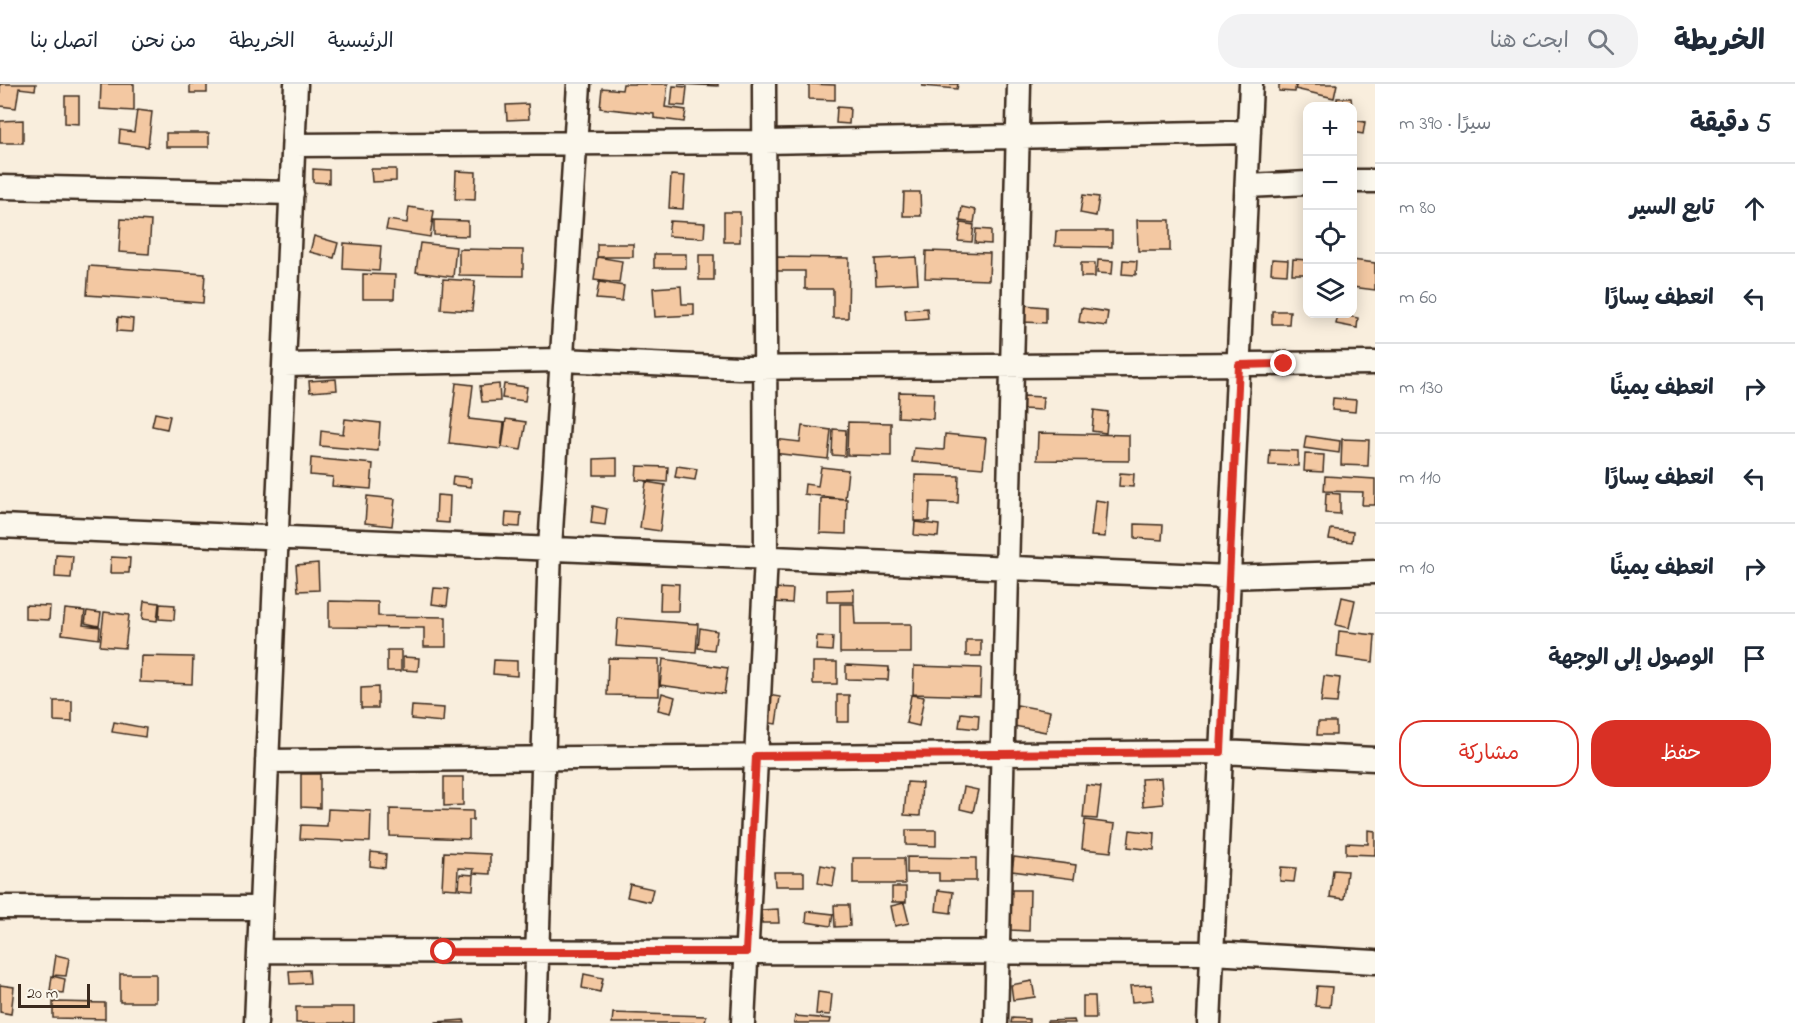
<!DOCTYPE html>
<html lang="ar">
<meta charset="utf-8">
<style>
:root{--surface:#fff;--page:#f2f2f3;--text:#1f2937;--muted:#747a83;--line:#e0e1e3;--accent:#d93025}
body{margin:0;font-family:"Indie Flower","Playpen Sans Arabic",sans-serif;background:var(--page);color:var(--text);direction:rtl}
.controls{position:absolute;right:18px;top:18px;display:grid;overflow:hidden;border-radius:12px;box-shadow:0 3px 15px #0003}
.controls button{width:54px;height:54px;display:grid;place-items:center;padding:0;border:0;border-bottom:2px solid var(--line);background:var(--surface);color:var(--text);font:30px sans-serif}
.scale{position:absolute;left:18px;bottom:15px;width:72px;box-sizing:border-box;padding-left:6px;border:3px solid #3b2a1e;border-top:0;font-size:16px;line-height:21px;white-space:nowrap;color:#3b2a1e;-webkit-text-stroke:4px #fbf7ec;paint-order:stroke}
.stop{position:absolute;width:18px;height:18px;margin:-14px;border:4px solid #d93025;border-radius:50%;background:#fff}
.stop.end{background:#d93025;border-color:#fff;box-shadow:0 2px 6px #0008}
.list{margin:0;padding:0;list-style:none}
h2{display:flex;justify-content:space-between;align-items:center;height:78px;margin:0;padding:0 24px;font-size:26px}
h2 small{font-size:20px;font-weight:400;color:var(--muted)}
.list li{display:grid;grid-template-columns:39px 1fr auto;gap:18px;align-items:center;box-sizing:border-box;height:90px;padding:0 24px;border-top:2px solid var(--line)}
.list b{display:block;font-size:22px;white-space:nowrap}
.list em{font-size:20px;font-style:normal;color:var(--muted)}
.actions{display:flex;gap:12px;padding:18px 24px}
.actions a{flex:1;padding:14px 0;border:2px solid var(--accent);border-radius:24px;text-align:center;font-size:21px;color:var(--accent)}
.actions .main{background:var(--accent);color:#fff}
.icon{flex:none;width:33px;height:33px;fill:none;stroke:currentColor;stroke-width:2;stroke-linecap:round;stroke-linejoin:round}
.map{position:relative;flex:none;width:1375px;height:939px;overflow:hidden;direction:ltr}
header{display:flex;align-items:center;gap:36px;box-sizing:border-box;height:84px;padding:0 30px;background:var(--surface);border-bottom:2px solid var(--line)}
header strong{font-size:28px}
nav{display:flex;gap:33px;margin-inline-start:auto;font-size:21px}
.search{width:420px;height:54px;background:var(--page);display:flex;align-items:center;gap:15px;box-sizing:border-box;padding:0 21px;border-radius:24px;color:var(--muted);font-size:22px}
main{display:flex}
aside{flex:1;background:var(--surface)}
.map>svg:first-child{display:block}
.building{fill:#f3c8a2;stroke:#3b2a1e;stroke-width:1.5}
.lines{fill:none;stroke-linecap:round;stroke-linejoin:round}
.minor-casing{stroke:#3b2a1e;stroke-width:27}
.minor{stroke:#fbf7ec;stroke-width:22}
.route{stroke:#d93025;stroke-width:8}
</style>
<header>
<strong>الخريطة</strong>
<div class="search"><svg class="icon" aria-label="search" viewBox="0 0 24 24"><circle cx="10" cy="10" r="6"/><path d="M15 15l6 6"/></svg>ابحث هنا</div>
<nav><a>الرئيسية</a><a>الخريطة</a><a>من نحن</a><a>اتصل بنا</a></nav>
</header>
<main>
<aside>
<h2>5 دقيقة<small>سيرًا · 390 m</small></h2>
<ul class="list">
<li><svg class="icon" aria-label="ahead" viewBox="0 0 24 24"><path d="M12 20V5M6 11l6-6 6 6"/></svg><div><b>تابع السير</b></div><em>80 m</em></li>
<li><svg class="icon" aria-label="left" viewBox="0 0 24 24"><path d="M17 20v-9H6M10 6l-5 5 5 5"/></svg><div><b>انعطف يسارًا</b></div><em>60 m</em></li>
<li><svg class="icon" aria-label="right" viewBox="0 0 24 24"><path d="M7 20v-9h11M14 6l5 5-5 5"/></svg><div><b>انعطف يمينًا</b></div><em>130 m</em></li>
<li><svg class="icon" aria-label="left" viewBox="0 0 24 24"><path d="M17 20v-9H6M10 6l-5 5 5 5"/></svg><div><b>انعطف يسارًا</b></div><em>110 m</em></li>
<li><svg class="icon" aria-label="right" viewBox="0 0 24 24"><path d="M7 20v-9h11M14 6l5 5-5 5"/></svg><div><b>انعطف يمينًا</b></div><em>10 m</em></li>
<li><svg class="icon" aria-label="arrive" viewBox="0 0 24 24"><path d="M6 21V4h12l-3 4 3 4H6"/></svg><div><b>الوصول إلى الوجهة</b></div></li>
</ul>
<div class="actions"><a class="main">حفظ</a><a>مشاركة</a></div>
</aside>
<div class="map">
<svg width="1375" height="939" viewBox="0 0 1375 939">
<rect width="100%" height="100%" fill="#f9eedd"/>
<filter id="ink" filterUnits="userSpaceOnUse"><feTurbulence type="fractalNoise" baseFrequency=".0167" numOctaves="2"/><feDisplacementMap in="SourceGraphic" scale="12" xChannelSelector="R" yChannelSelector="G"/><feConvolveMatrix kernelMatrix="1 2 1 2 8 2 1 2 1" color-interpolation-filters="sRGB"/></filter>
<g filter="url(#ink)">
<path class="building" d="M0,0h36l-1,6 -16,-2 -3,20 -16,-2z
M101,0h33v27l-34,-2z
M190,0h17v9h-17z
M623,0h45l-3,23 21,3 -2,12 -30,-4v-4l-54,-6 2,-20 20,2z
M678,0h40v2z
M809,0l26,1v15l-26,-1z
M922,0h36l-1,5 -35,-3z
M1279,0h17l-1,8 -16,-1z
M1297,0h40l-3,14 -39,-9z
M673,2l14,1 -2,19 -14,-1z
M65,12h14v28l-14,-1z
M1337,14h14l1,8h-15z
M528,20l1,15 -22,1 -1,-15z
M837,23l13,1 -1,16 -13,-1z
M137,26l15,2 -4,35 -29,-4 1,-13 14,2z
M23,36v23h-23v-22z
M1352,36l13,2 -2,12 -11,-2z
M166,49h43v14h-43z
M313,85l16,1v13l-16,-1z
M371,85h25v12l-24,1z
M456,87l20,1 -1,28 -20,-1z
M671,91l14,1 -2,33 -14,-1z
M904,108h16l1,24h-18z
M1083,111l16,2 -3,19 -16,-3z
M409,123l25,4 -4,26 -44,-7 2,-10 19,3z
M962,123l14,3 -2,13 -14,-2z
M724,128h16v30h-16z
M121,135l30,2 -2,33 -30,-2z
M434,136l34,1v15l-34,-1z
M1137,136h33v31h-32z
M670,137l35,2 -1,15 -36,-2z
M961,139l13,2 -2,17 -14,-1z
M976,145l15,1v14l-16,-1z
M1056,147h56v16l-57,-1z
M314,152l24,7 -4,15 -24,-6z
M344,159l37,3 -2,25 -36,-2z
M420,159l36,4 -3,30 -37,-5z
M597,160h36v13h-36z
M459,165l64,1v26l-64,-1z
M926,167l64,2 -1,27 -64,-2z
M654,170h32v14h-32z
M699,171h15v25h-15z
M597,173l25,4 -3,22 -25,-3z
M776,173l73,1 -1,60h-15v-29h-28v-18h-29z
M916,173l2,26 -42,2 -1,-26z
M1272,175l16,1 -1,14 -16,-1z
M1293,175l15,1v14h-16z
M1098,176l15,1 -1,13 -15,-1z
M1123,176l14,1 -1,14 -14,-1z
M1352,176l23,3v27l-23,-3z
M1081,179h14v14h-14z
M89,182l116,8 -2,29 -116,-8z
M363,190l32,1 -1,24h-31z
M443,195l32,2 -3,30 -31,-2z
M599,198l25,4 -2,15 -26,-2z
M681,202l1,18h12v11l-39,2 -2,-29z
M1024,221l22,2v16l-23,-1z
M927,224l1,10 -22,2 -1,-10z
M1081,224l27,4 -2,14 -27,-4z
M1272,227h18l-1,13h-17z
M1338,230l20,4 -1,10 -21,-4z
M118,233l15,2 -1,13 -15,-1z
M336,295l1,11 -27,2 -1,-11z
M456,299l17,2 -4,34 35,4 -3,26 -52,-6z
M499,300l1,17 -18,1 -2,-16z
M504,300l23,3 -2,14 -23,-3z
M899,308l35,1 -1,26 -35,-2z
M1023,312l20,1 -1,13 -20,-1z
M1333,314l23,2 -1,12 -23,-2z
M1094,326l14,2 -2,21 -14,-2z
M155,329l15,3 -3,13 -15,-3z
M345,335l35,4 -2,28 -58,-5 1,-15 22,3z
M506,335l20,3 -5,28 -19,-3z
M848,338l43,1v33l-44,-1z
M802,342l29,4 -3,29 -56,-6 2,-14 26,3z
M833,345l13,1 -1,26 -13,-1z
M1038,349l91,2v26l-92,-1z
M945,350l41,4 -3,30 -71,-6 2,-14 30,2z
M1306,352l34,5 -1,12 -35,-5z
M1342,355l27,1 -1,26 -27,-1z
M1270,366l28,1v15l-29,-1z
M1305,370l19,1 -1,17 -19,-1z
M311,374l62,6 -2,25 -39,-3 1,-9 -23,-2z
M617,374v17h-23v-16z
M637,382l31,1 -1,15 -31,-2z
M677,382l20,3 -2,11 -20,-3z
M821,383l27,3 -3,29 -41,-5 1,-10 13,2z
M1120,389l14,1 -1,13 -14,-1z
M915,391l44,1 -1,27 -28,-1 -1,19h-15z
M453,392l18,2v9l-19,-2z
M1325,392l50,3v26h-13l1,-13 -39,-1z
M646,398l19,3 -5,46 -20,-3z
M1326,409l14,1v20l-15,-1z
M437,411l13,1 -1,27 -13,-1z
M367,412l28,3 -3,27 -27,-3z
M821,414l26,1 -1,35 -26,-1z
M1095,416l13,2 -3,35 -14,-1z
M593,422l14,3 -2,16 -14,-2z
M506,428l15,1 -1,14 -15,-1z
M915,438l24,3 -1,12 -24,-2z
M1135,440l28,1 -1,15 -27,-2z
M1331,445l22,3 -1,10 -23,-3z
M56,471l17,1 -2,22 -16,-1z
M111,473l19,1 -1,15h-19z
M318,479l1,27 -21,1 -2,-26z
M661,499l18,1 -1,27h-18z
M434,504l15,1 -2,17 -15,-2z
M771,504l22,1 -1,14 -22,-1z
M854,505v13h-27v-12z
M1342,513l13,3 -6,28 -13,-3z
M144,517l15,2 -2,18 -15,-2z
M329,517l49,1v14l68,1v30h-22v-19l-95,-1z
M160,520l15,1 -1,15 -15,-1z
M840,520h14l1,20h56v29h-71z
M25,521l25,1 -1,14 -24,-1z
M65,525l20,2 -2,14 17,2 -1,12 -37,-5z
M87,527l14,2 -2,13 -14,-3z
M104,528l25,3 -4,33 -25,-2z
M618,534l80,6 -2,28 -80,-6z
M700,544l17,3 -3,19 -16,-2z
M1339,547l36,4 -2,27 -36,-5z
M817,552l16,1 -1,14 -16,-1z
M966,556h15v16h-15z
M387,566h14v21h-14z
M141,572l52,1 -1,27 -52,-2z
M403,573l16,1 -1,13 -15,-1z
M608,574l51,1v37l-52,-1z
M663,575l65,9 -4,26 -64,-9z
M494,576l23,1v15l-24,-2z
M813,578h24v22h-24z
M846,581l43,2 -1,13 -42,-1z
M914,582l67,2 -1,28 -67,-2z
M1324,592l16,2 -3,25 -16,-1z
M378,603v21h-17v-20z
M662,609l13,4 -4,16 -13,-3z
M768,611l12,2 -4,27 -12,-2z
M837,611h12v27h-12z
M911,611l13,2 -5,29 -13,-3z
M54,617h18v21l-18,-1z
M1017,621l33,6 -4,21 -32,-6z
M412,622l32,2 -1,14 -32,-3z
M961,629l18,2 -1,14 -19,-2z
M114,638l32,6 -1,9 -33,-5z
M1318,638h18v13h-19z
M301,690h19v34l-19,-1z
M444,693h19v28l-19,1z
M1161,694l2,26 -20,2 -2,-27z
M907,698l15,1 -2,33 -16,-1z
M1086,701l15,2 -4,32 -14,-1z
M964,703l14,3 -5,22 -13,-3z
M328,725l43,2 -1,31 -70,-3 1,-14 26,1z
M390,725l83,2v9h-4v19l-79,-3z
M1085,736l30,4 -4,28 -29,-3z
M906,746h30v16l-30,-1z
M1130,746l25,3 -1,17 -26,-3z
M1368,746l7,1v24l-29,-1v-11l22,1z
M371,768l15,2 -1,14 -15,-2z
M444,768l46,2v20l-17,-1 1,-4 -16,-1 -1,21 -15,-1z
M907,773l69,1v23h-37v-8h-32z
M1014,773l62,8 -2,14 -62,-8z
M853,774h51l1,26h-52z
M821,781l15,3 -3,18 -15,-3z
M1281,783l15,1 -2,14 -14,-1z
M1333,786l14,1 -3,28 -14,-2z
M774,788h30v14h-29z
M460,790l14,1 -1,15 -14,-1z
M630,800l23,5 -3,13 -23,-5z
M892,803h14v15h-14z
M938,806l15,2 -2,21 -15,-2z
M1010,806h20l-1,41 -19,-1z
M904,819l5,20 -14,3 -4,-20z
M834,821h15l1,21 -15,1z
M778,825l1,14h-17l-1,-13z
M807,827l26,3 -2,12 -25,-4z
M56,871l13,3 -3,18 -13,-1z
M309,886l1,13 -20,1 -1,-13z
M120,890h36v28h-36z
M584,890l19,4 -3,14 -18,-4z
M52,892l13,3 -2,14 -13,-2z
M1032,897l3,16 -22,3 -2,-15z
M0,901l14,2 -3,27 -11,-2z
M1151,901l2,15 -21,2 -2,-16z
M1317,902l15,1 -2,20 -15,-1z
M818,908l14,2 -2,21 -14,-1z
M1083,912h12l1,22h-13z
M53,918l52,1v16l-52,-1z
M296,923h58v16h-58z
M613,929l93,3 -1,7h-93z
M795,932l36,3 -1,4h-36z
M1012,934l17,1v4h-18z
M464,936l1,3h-29v-1z
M1074,936l1,3h-28v-2z"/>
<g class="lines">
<g class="minor-casing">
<path id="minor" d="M294,61l471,-3 484,-10
M1352,97h23
M1247,102l61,-3
M0,103l292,6
M284,281l278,-5 177,8 636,-5
M0,442l1229,51 146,-5
M267,677l954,-9 154,7
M0,823l261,1
M259,867l953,2 163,9
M256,939l40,-939
M535,939l15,-475 29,-464
M743,939l23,-466 -2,-473
M996,939l23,-939
M1209,939l42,-939"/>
</g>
<use href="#minor" class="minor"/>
</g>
</g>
<g class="lines" filter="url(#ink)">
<path class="route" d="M444,868h302l10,-196 465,-4 18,-387 45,-1"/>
</g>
</svg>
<div class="controls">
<button>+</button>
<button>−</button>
<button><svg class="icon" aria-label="locate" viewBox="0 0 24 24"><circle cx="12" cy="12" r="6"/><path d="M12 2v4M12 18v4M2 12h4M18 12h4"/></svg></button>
<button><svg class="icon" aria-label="layers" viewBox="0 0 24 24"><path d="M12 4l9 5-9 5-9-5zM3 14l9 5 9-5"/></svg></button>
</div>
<div class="scale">20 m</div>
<div class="stop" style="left:444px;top:868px"></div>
<div class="stop end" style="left:1284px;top:280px"></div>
</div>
</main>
